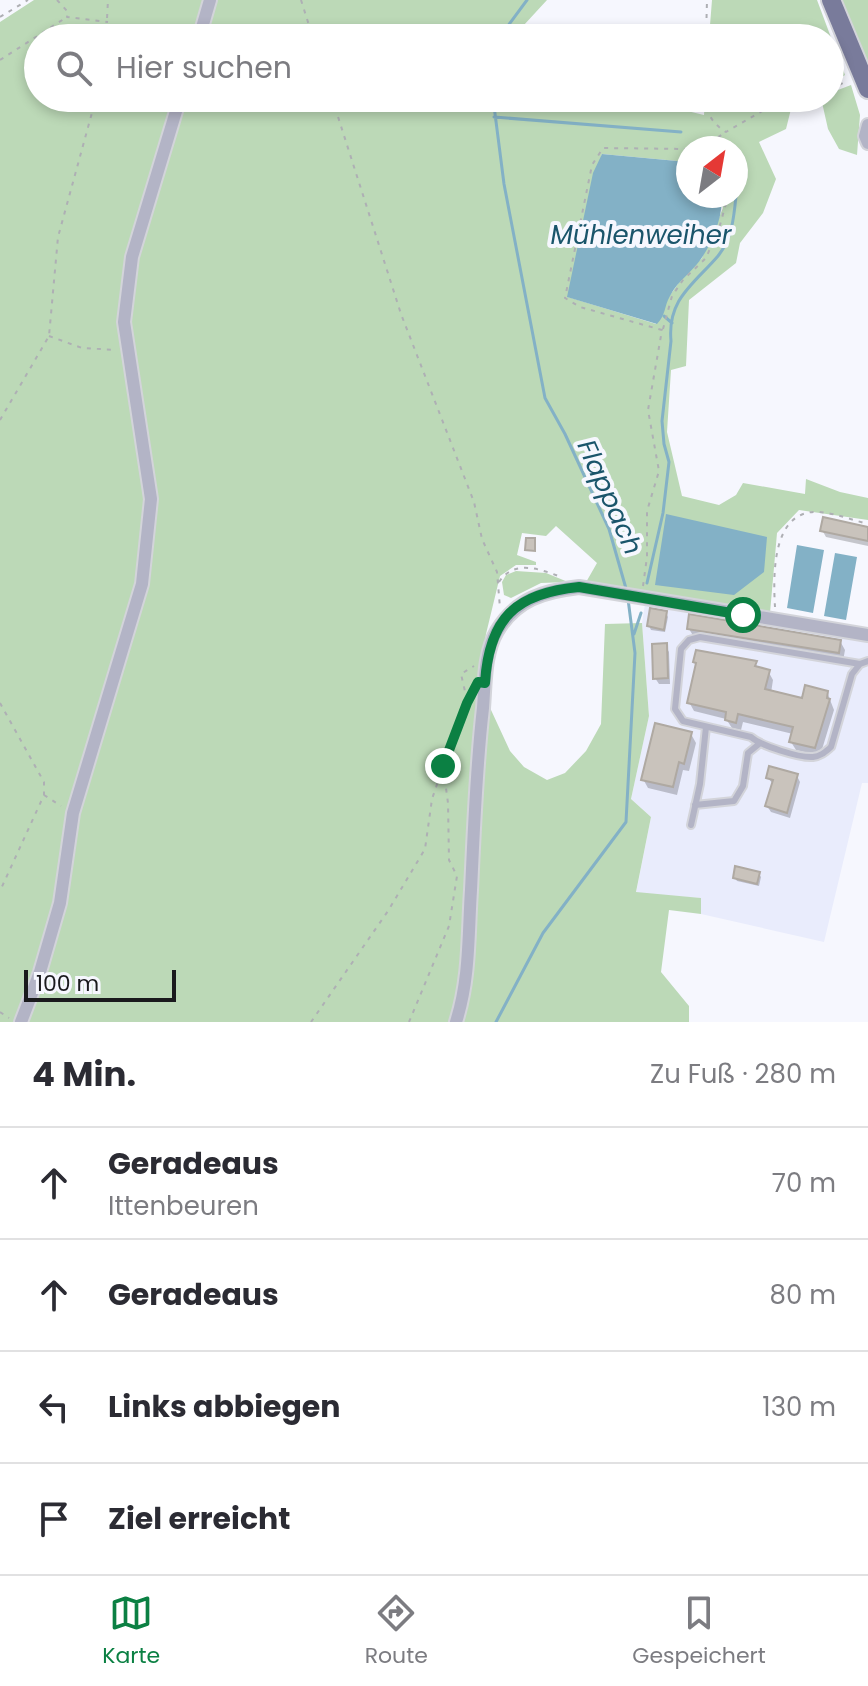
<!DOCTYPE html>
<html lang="de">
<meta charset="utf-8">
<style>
:root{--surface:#fff;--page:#f7f7f7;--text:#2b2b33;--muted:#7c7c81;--line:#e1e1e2;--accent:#0b8043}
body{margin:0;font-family:Poppins,sans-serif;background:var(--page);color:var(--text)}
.compass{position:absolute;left:676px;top:136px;width:72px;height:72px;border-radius:50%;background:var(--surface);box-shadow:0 4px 12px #0003;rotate:31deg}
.scale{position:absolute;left:24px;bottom:20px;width:152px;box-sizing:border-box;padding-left:8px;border:4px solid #1a1a1d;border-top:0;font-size:22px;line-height:28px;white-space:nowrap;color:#1a1a1d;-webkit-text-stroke:6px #f6f7fe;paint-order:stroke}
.stop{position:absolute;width:24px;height:24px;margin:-18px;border:6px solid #0b8043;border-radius:50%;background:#fff}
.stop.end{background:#0b8043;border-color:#fff;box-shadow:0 2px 8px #0008}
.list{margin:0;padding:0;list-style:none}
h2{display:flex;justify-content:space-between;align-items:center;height:104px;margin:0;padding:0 32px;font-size:34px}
h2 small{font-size:26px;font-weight:400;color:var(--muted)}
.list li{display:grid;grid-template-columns:52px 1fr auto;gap:24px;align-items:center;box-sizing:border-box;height:112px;padding:0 32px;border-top:2px solid var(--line)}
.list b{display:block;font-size:30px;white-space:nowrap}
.list p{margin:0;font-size:26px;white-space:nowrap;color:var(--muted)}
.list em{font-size:26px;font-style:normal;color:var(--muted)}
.icon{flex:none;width:44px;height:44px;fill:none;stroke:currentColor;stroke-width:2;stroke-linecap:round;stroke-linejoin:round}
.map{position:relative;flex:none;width:868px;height:1022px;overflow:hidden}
.search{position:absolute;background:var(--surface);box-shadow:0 4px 12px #0003;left:24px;right:24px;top:24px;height:88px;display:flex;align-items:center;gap:20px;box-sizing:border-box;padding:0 28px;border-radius:44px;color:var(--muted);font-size:30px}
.sheet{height:552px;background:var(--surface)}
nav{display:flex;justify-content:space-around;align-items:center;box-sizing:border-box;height:112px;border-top:2px solid var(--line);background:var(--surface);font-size:22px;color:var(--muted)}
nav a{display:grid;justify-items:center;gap:4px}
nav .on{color:var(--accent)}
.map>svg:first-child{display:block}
.built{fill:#e9ecfc}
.green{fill:#bcd9b7;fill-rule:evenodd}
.water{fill:#83b1c6}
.shadow{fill:#0003}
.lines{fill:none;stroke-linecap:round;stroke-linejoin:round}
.stream{stroke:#83b1c6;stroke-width:3}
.building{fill:#c9c3bc;stroke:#afa9a2;stroke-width:2}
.service-casing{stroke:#d3d4da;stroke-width:10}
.minor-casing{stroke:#d3d4da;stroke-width:16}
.primary-casing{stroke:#d3d4da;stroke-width:22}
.path{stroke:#aeafb4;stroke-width:2;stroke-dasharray:4 6;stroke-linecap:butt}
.service{stroke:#b3b4c6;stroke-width:6}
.minor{stroke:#b3b4c6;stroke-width:12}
.primary{stroke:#797b9b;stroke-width:18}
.route{stroke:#0b8043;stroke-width:10}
.labels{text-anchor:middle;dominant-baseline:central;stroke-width:8;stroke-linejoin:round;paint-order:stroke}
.water-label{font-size:26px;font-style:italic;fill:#1a556b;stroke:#f6f7fe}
</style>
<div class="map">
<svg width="868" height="1022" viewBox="0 0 868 1022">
<rect width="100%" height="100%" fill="#f6f7fe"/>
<path class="built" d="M645,604l223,36v143h-6l-38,159 -123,-28 -1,-16 -64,-5 15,-76 -20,-18 18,-83 -7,-93z"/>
<path class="green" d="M34,0h513l-35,38h-474v60h466l2,6 44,3 7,-9h76l71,17 1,-17h93l-5,3 -7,28 -27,13 17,37 -13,34 -23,30 -4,20 -47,37 -3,66 -15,4 -4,62 15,64 37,9 17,-10 7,-12 62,11 1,-15 34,13 28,6v22l-69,-10 -22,23 -7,80 -185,-29 12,-21 -41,-37 -10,10 -24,-3 -5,22 19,7v3h-20l-16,11 -14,58 -7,50 31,67 14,16 23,13 18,-7 21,-22 15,-27 4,-100 37,-1 7,93 -18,83 20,18 -15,75 65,6v16l-32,-4 -8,62 28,34v16h-689v-1000zM688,148h48v48h-15l2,12 -21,50 -19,19 -15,21 -12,26 -88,-27 34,-143 86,8z
M712,0h105l28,75 -15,10v-47h-121z
M831,0h37v74z
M851,85l9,30 -3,40 -18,-6 -11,-20 -7,-31h9v-5z
M516,571l30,2 22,9 -27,1 -30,15 -7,-3 -2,-13 4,-7z"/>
<path class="water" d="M602,154l86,8v34h33c3,18 -8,44 -18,60 -9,15 -25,24 -33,40 -6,10 -4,19 -13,28l-90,-27 26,-124z
M666,514l101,23 -3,35 -30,23 -79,-10z
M797,545l27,5 -11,63 -26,-5z
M835,553l22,4 -11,63 -22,-4z"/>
<path class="shadow" d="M868,529v17l-42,-9 -4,-7z
M666,613l2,4 -3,15 -14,-2 -2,-4z
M689,629l151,12 5,9 -2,11 -149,-24z
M665,645l4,7 1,32h-11l-4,-6z
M695,662l60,1 4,6 9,2 5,9 -2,13 32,7 24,-8 7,18 -14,46 -24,-6 -5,-8 2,-8 -50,-12 -2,8 -9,-2 -6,-9 -32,-8 -5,-9 9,-36z
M691,734l5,9 -7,28 -6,-1 -6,25 -29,-7 -5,-9z
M797,776l3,6 -10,36 -19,-6 -4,-6 6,-22 -5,-6z
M759,874l2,3 -2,9 -22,-5 -2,-3z"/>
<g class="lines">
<path class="stream" d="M499,38l28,-38
M493,98l11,86 41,214 20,36 44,95 18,63
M494,117l187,15
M736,185v8
M664,316l8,7
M647,583l16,-70 6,-51 -5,-18 -2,-23 9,-80c-4,-42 23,-57 47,-85 14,-17 16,-39 18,-60
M634,634l7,-21
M496,1022l47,-89 83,-111 9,-169 -7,-54"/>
</g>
<path class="building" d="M823,517l45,10v14l-48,-10z
M526,538h9v13l-10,-1z
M650,608l17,3 -3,19 -17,-4z
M689,614l152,26 -2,13 -152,-24z
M667,643l1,35 -15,1 -1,-35z
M696,650l61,11 -2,5 15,4 -5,19 37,9 3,-13 23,6 -1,7 3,1 -15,49 -26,-6 4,-15 -55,-13 -2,9 -11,-3 1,-8 -39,-9 9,-40 -3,-1z
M655,723l37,9 -8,32 -5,-2 -6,25 -32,-7z
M769,766l29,8 -11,39 -22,-7 8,-26 -7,-2z
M735,866l25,6 -3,12 -24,-6z"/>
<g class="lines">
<g class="service-casing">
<path id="service" d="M860,664l-160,-27 -11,3 -8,9 -6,60 8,12 68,16c10,9 49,21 62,20 8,-1 12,-5 18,-10l21,-73 8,-10 8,-3
M695,805l39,-4 9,-15 5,-33 11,-9
M691,825l9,-41 6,-57"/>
</g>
<g class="minor-casing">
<path id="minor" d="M199,38l11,-38
M868,125l-3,11 3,7
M21,1022l19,-50 20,-69 13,-90 69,-229 9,-85 -27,-177 8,-65 48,-159
M456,1022c14,-44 12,-87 15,-132 3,-61 5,-122 12,-182 2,-25 1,-55 14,-77 19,-32 47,-40 82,-44l289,48"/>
</g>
<g class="primary-casing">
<path id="primary" d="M831,0l37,89"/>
</g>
<path class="path" d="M57,0l11,12 -1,5 41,5
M301,0l12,38
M0,17l28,-17
M106,38l2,-38
M706,38l1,-38
M0,60l67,-43
M830,89l17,-8
M332,98l69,216 73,188 8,37 15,33 3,36
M706,98c0,16 7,26 20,34l59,-34
M716,141l2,7
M701,148l25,-16
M663,329l9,-33 11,-16 23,-22 14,-33 8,-29
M49,336l33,12 34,2
M0,420l49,-84 9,-99 38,-139
M499,582c15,-23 41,-13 62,-5
M643,586l4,-29v-46l12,-40 -11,-61 14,-80 -82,-23 -15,-9 27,-133 11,-17 85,1
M775,607c-2,-33 -3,-98 44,-95 16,1 33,8 49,12
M467,700l-6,-26 13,-8
M0,703l44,79v13l-44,96
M44,795l17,11
M0,1012l9,6
M311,1022l77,-111 37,-62 7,-50 11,-32
M409,1022l40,-96 8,-50 -8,-16 -1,-57 -5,-37 28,-72"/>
<use href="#service" class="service"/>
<use href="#minor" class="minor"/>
<use href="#primary" class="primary"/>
</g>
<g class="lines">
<path class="route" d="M443,766l24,-63 11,-21 7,1c4,-65 31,-90 94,-96l164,28"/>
</g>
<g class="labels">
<g class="water-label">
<text x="641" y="235">Mühlenweiher</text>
<text transform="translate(610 497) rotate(66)">Flappach</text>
</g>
</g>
</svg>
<svg class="compass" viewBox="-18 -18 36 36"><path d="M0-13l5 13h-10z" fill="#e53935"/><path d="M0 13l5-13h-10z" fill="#7c7c81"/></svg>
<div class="scale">100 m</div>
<div class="stop" style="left:743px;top:615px"></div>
<div class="stop end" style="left:443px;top:766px"></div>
<div class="search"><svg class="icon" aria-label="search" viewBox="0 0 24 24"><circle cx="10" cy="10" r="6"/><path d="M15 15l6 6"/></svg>Hier suchen</div>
</div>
<section class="sheet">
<h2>4 Min.<small>Zu Fuß · 280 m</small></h2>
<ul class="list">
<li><svg class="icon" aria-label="ahead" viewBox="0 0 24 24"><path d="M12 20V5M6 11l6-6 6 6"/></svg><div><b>Geradeaus</b><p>Ittenbeuren</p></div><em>70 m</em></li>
<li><svg class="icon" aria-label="ahead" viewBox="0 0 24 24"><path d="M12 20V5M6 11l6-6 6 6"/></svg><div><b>Geradeaus</b></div><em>80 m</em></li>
<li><svg class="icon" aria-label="left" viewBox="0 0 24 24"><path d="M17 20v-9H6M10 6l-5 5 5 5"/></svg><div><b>Links abbiegen</b></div><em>130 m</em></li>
<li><svg class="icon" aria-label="arrive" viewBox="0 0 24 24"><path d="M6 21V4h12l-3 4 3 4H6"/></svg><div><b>Ziel erreicht</b></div></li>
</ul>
</section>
<nav>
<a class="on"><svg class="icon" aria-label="map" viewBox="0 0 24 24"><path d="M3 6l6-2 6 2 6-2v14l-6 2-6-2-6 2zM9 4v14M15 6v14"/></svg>Karte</a>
<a><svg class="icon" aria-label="directions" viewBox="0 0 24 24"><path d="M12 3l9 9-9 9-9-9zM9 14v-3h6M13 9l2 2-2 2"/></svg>Route</a>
<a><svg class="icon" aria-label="saved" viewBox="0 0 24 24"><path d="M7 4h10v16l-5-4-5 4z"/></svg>Gespeichert</a>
</nav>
